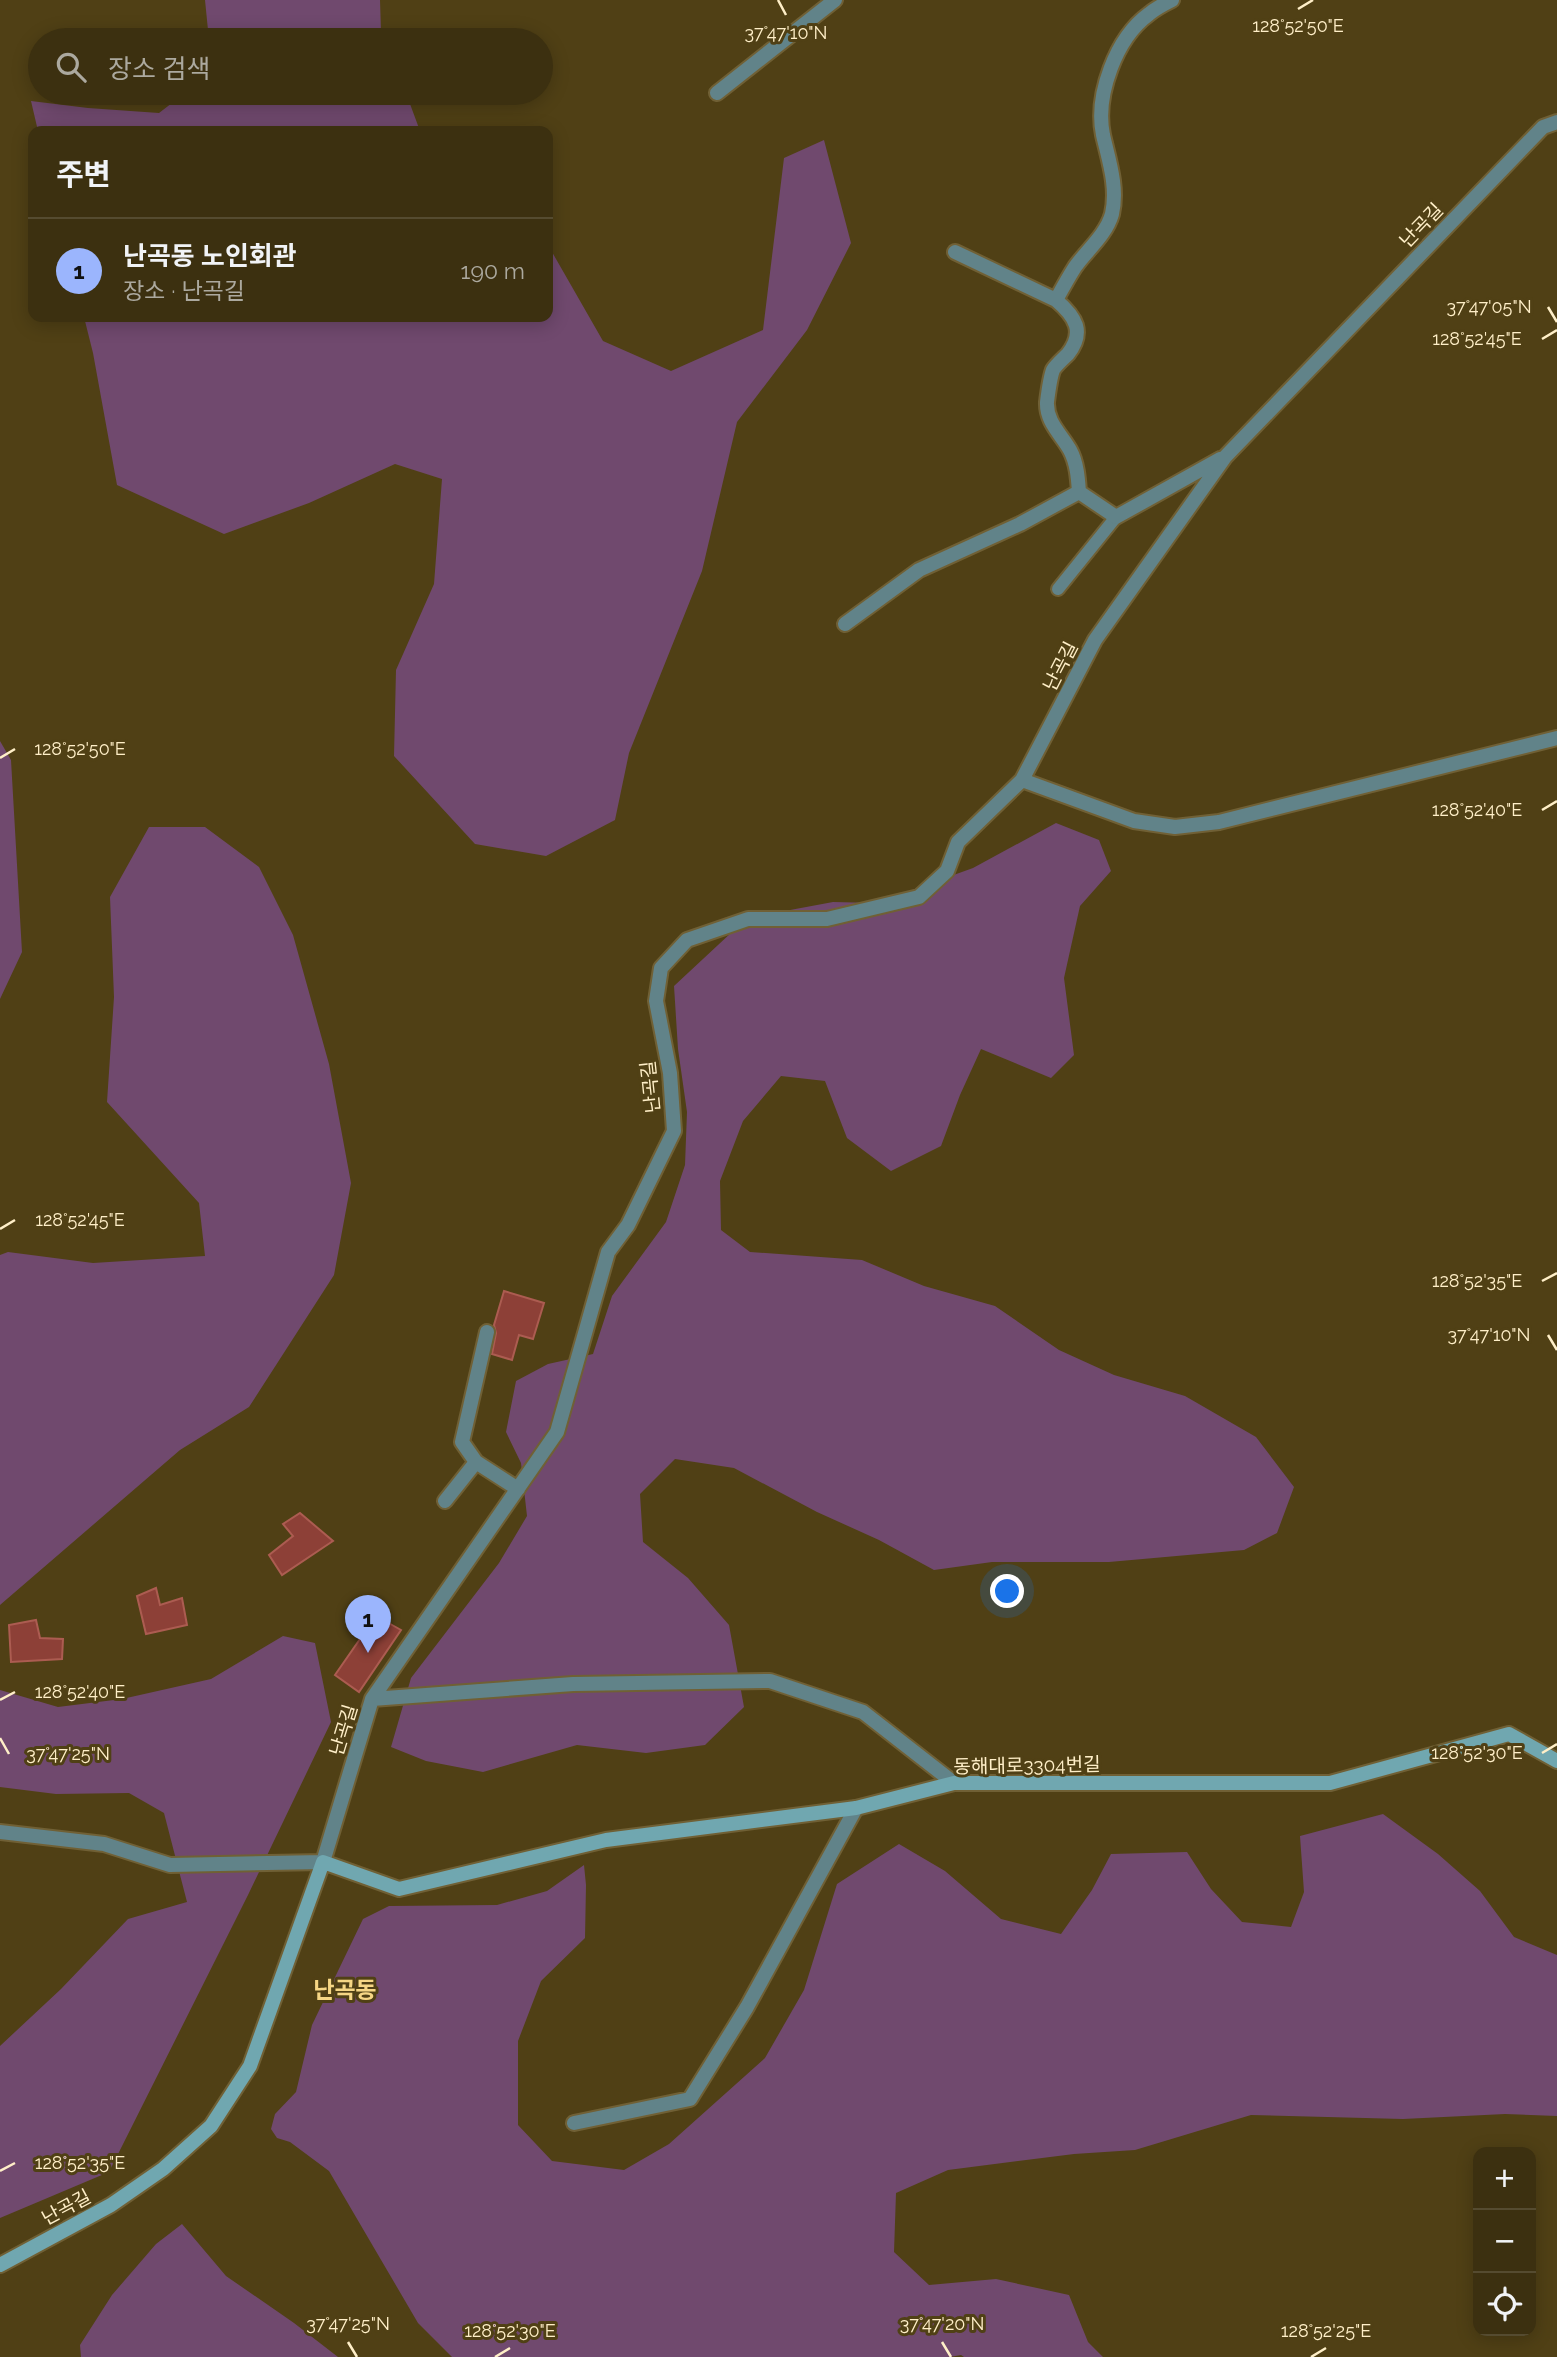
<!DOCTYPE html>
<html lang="ko">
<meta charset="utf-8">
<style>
:root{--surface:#3c3010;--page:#433819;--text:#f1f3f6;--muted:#aca99f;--line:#554b30;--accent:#9bb5fd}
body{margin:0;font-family:Raleway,"Noto Sans KR",sans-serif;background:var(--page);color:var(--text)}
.controls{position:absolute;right:21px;bottom:21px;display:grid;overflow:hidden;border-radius:14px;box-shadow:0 4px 18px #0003}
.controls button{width:63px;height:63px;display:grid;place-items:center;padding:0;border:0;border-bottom:2px solid var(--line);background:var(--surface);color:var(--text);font:35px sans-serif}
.you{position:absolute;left:1008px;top:1592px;width:24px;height:24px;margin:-18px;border:5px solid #fff;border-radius:50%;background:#1a73e8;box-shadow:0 0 0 10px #1a73e833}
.badge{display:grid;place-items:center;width:46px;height:46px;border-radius:50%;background:var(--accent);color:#111;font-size:23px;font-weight:700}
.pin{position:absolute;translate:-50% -58px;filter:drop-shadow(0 2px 4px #0008)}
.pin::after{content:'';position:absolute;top:37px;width:24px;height:21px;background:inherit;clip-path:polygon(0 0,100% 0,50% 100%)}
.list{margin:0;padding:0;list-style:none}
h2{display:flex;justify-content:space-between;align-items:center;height:91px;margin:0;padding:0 28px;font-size:30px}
h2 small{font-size:23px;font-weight:400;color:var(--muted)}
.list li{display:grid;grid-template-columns:46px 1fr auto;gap:21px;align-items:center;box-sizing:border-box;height:105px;padding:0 28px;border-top:2px solid var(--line)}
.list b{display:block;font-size:26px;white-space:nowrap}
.list p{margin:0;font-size:23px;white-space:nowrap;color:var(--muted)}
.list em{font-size:23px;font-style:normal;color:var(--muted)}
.icon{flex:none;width:38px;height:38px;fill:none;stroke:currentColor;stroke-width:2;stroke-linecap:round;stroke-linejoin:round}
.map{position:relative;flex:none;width:1557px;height:2357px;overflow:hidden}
.search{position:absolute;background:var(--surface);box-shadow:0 4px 18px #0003;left:28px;top:28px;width:525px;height:77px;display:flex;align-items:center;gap:18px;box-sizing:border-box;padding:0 24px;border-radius:38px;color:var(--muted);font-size:26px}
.panel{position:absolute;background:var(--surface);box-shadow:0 4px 18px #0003;left:28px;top:126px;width:525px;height:196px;border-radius:14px}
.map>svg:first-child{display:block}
.green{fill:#70496e}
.building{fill:#8d4037;stroke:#ac5c51;stroke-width:2}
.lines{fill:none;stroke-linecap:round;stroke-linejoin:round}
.lane-casing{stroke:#706035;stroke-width:16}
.street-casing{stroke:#706035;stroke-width:18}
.secondary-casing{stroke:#706035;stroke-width:18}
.lane{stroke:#618389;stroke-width:12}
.street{stroke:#618389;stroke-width:14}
.secondary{stroke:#70a7b0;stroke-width:14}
.ticks{fill:none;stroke:#ffefc8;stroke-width:2.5}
.labels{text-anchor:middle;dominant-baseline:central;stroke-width:6;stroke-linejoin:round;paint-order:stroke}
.street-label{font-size:19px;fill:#ffefc8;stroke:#504015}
.quarter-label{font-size:23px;font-weight:bold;fill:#f6d685;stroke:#504015}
.ticks-label{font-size:18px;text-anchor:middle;fill:#ffefc8;stroke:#504015;stroke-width:6;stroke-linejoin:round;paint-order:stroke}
</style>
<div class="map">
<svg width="1557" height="2357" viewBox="0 0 1557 2357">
<rect width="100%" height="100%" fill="#504015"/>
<path class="green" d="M205,0h175l1,32 4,8h-176z
M185,93h221l14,38h-382l-7,-30 57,7 71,5z
M824,140l27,103 -44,87 -70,92 -35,149 -73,182 -14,67 -69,36 -71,-12 -81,-88 2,-86 38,-86 8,-105 -47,-15 -86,39 -85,31 -107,-49 -24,-132 -9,-36h464v-64l4,-1 51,89 68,30 92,-41 21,-172z
M0,741l11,19 11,192 -22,47z
M1056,823l43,17 12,31 -31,35 -16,72 10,77 -23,23 -70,-29 -21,46 -19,51 -50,25 -44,-33 -22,-57 -44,-5 -38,45 -23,60 1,49 29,22 112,8 62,26 71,20 64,44 55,25 71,21 71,41 38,50 -17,46 -33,17 -135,12h-117l-58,8 -55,-30 -62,-28 -83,-44 -59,-9 -35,35 3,48 45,36 41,47 15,82 -39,38 -59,8 -69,-8 -94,27 -57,-11 -35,-14 20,-69 88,-115 28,-47 -6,-53 -15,-31 10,-51 32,-17 45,-10 19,-58 54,-74 19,-57 2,-53 -9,-63 -4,-63 73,-68 86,-16 43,1 97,-35z
M149,827h56l54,40 34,68 36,129 22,119 -17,92 -85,132 -69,43 -180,155v-350l8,-3 85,11 112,-7 -6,-53 -92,-101 7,-105 -4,-100z
M283,1636l32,7 16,79 -83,173 -139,277 -109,46v-172l61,-57 67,-70 59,-17 -23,-89 -35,-20 -73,1 -56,-7v-97l58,17 64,-8 89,-20z
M1383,1814l55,40 42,37 34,46 43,18v161l-52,-2 -102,5 -152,-4 -116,35 -61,4 -126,16 -52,23 -2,59 35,33 67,-6 73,16 19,47 15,15h-139l-3,-2 -11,2h-498l-34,-34 -89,-152 -39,-29 -13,-4 -6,-9 4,-15 21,-22 16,-67 51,-106 26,-13 108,-1 50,-14 37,-26 2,20 -1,53 -44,43 -23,60v84l34,36 72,9 45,-26 96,-86 39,-68 33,-106 62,-40 46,27 56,48 60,15 31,-44 19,-36 76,-2 24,37 31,33 49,5 13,-35 -4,-56z
M182,2224l44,52 68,47 44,34h-257l-1,-12 32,-50 44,-51z"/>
<path class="building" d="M504,1291l40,12 -11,36 -14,-4 -7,25 -20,-6 4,-21 -2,-8z
M300,1513l33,28 -51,34 -13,-20 24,-19 -10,-12z
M156,1588l4,17 22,-7 5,27 -41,9 -9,-38z
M376,1616l25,14 -42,62 -24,-17z
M36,1620l4,18 23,1 -1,20 -51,3 -2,-37z"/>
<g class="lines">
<g class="lane-casing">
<path id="lane" d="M1058,589l58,-72"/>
</g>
<g class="street-casing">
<path id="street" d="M717,93l118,-93
M955,252l101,48c20,17 29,32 12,54 -5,5 -12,11 -15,16 -3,8 -5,24 -6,32 -1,20 14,32 23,48 7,13 8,28 9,42
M1056,300c6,-11 12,-22 19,-33 12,-17 31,-32 37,-53 6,-27 -3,-53 -9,-79 -8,-40 13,-97 46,-121 7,-6 15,-10 23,-14
M845,624l74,-54 101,-46 59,-32 37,25 104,-58
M1022,780l112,41 41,6 44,-5 338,-84
M487,1332l-25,110 14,20 42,27
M445,1501l31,-39
M372,1699l201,-15 197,-3 93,31 91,71
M0,1832l104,12 66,21 153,-3 49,-163 185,-267 51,-180 20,-27 46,-94 -4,-58 -14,-72 5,-33 26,-28 61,-21h79l92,-22 28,-26 11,-29 64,-62 73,-140 130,-183 318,-330 14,-5
M574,2123l116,-24 57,-92 109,-199"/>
</g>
<g class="secondary-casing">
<path id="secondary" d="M0,2265l111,-60 52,-36 48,-43 39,-60 73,-204 76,27 207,-49 250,-32 98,-25h376l179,-49 48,27"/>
</g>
<use href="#lane" class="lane"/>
<use href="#street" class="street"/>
<use href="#secondary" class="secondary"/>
</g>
<path class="ticks" d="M778,0l8,15M1298,9l15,-9M1548,307l9,15M1542,339l15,-9M0,758l15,-9M1542,810l15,-9M0,1229l15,-9M1542,1281l15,-8M1548,1335l9,15M0,1700l15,-8M0,1738l9,16M1542,1753l15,-9M0,2171l15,-8M348,2342l9,15M942,2342l9,15M495,2357l15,-9M1311,2357l15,-9"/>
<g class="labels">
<g class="street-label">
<text transform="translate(1421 225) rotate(-46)">난곡길</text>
<text transform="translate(1060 666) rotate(-63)">난곡길</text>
<text transform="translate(650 1087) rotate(-96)">난곡길</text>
<text transform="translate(343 1730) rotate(-73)">난곡길</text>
<text transform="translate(1027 1765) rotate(-1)">동해대로3304번길</text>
<text transform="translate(66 2207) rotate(-28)">난곡길</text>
</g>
<g class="quarter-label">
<text x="345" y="1989">난곡동</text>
</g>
</g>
<g class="ticks-label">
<text x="1298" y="32">128°52'50"E</text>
<text x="786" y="39">37°47'10"N</text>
<text x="1489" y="313">37°47'05"N</text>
<text x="1477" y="345">128°52'45"E</text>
<text x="80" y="755">128°52'50"E</text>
<text x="1477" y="816">128°52'40"E</text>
<text x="80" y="1226">128°52'45"E</text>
<text x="1477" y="1287">128°52'35"E</text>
<text x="1489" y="1341">37°47'10"N</text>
<text x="80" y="1698">128°52'40"E</text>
<text x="1477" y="1759">128°52'30"E</text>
<text x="68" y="1760">37°47'25"N</text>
<text x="80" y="2169">128°52'35"E</text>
<text x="348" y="2330">37°47'25"N</text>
<text x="942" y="2330">37°47'20"N</text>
<text x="510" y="2337">128°52'30"E</text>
<text x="1326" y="2337">128°52'25"E</text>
</g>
</svg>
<div class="controls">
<button>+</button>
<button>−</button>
<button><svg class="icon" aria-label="locate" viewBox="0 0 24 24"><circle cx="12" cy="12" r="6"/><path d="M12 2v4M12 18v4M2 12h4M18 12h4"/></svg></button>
</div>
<div class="you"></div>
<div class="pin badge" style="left:368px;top:1653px">1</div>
<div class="search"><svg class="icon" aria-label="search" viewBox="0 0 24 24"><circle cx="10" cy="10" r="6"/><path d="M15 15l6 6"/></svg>장소 검색</div>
<section class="panel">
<h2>주변<small></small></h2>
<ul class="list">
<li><span class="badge">1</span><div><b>난곡동 노인회관</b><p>장소 · 난곡길</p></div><em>190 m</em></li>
</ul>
</section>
</div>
